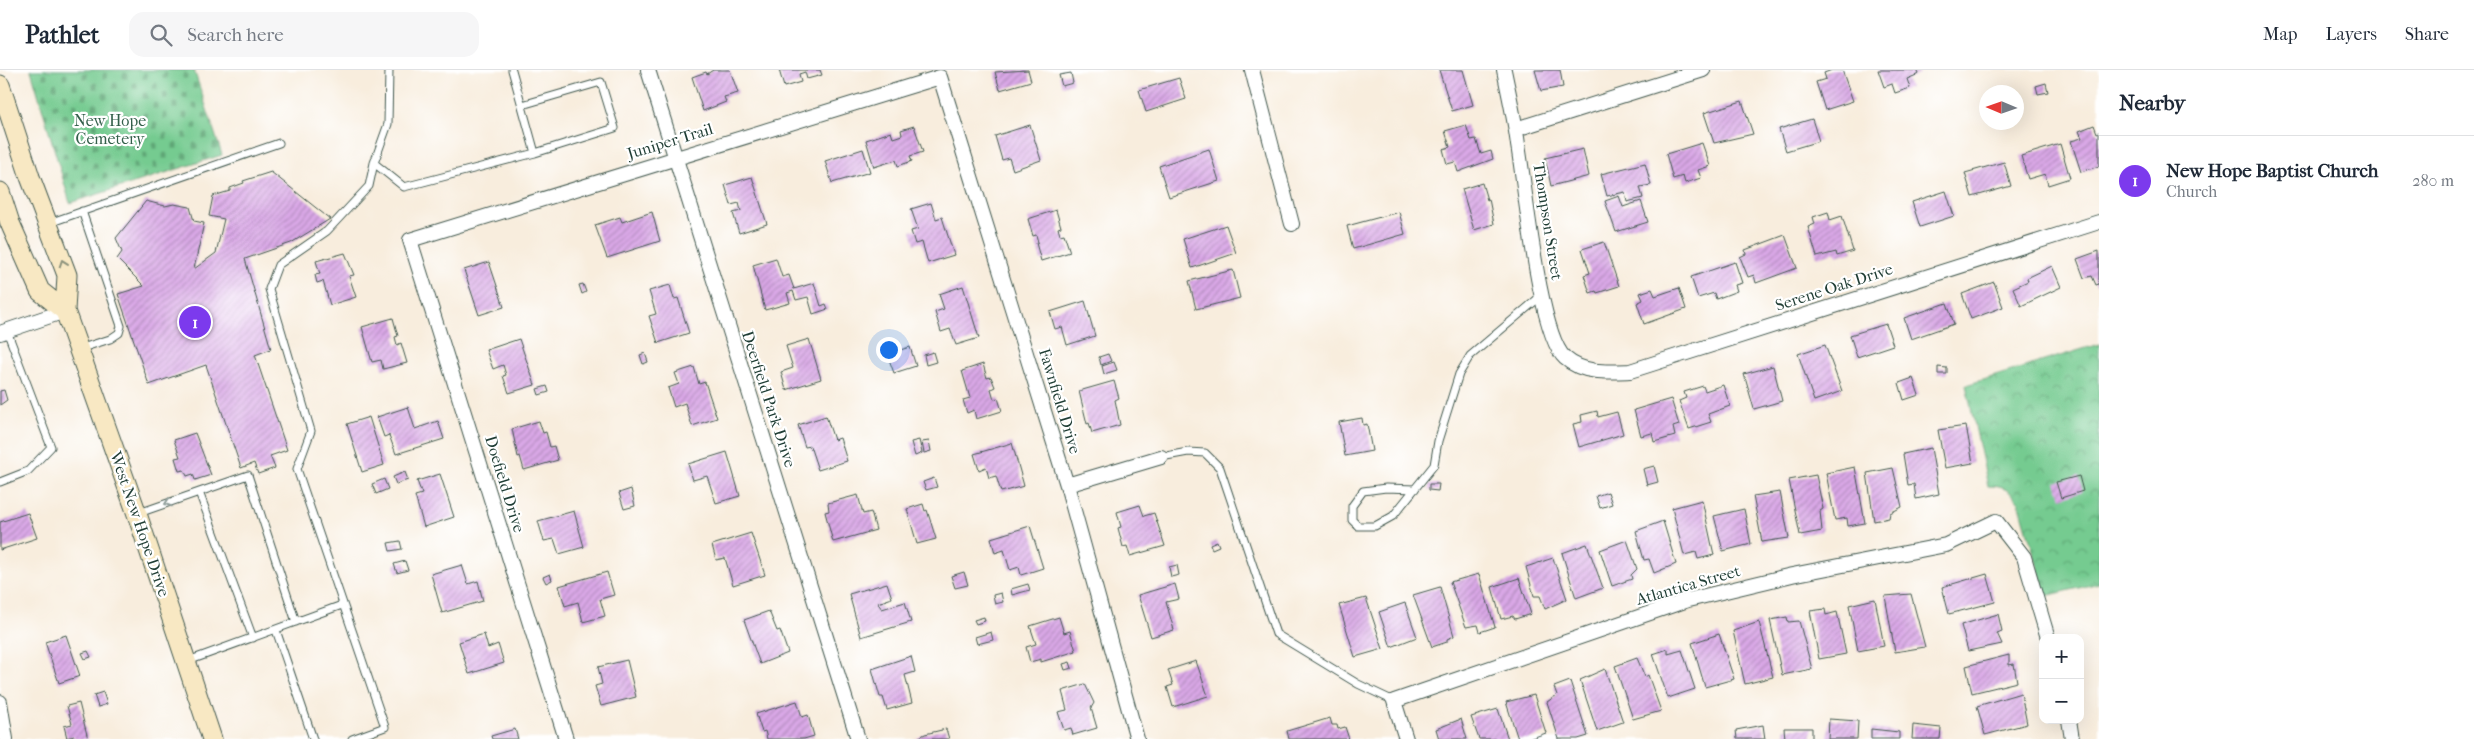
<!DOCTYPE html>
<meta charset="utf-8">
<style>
:root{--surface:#fff;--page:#f6f6f7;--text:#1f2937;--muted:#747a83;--line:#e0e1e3;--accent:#7c3aed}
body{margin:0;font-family:"IM FELL French Canon",serif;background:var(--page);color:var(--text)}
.controls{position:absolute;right:15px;bottom:15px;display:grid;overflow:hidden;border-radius:10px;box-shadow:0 5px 20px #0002}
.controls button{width:45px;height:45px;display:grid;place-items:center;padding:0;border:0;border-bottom:1px solid var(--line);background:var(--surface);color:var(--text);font:25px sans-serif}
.compass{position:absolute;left:1979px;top:15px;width:45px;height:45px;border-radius:50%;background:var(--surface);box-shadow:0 5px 20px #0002;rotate:272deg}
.you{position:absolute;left:888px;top:279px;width:18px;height:18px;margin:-12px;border:4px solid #fff;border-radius:50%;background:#1a73e8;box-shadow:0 0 0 8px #1a73e833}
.badge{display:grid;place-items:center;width:32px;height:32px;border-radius:50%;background:var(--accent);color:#fff;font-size:16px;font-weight:700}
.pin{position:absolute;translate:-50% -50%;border:2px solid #fff;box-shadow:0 1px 5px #0006}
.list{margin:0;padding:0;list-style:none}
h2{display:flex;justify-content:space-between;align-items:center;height:65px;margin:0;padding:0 20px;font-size:21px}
h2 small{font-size:16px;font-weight:400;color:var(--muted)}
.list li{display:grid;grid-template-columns:32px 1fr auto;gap:15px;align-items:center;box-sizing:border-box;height:90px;padding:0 20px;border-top:1px solid var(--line)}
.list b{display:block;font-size:19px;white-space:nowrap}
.list p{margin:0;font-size:16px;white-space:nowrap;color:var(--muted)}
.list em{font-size:16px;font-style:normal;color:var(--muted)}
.icon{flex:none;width:28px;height:28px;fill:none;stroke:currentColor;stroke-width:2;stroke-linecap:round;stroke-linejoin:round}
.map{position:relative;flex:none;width:2099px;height:669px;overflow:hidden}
header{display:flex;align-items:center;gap:30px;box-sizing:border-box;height:70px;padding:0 25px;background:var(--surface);border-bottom:1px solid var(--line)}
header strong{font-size:24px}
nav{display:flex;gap:28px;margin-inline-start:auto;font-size:18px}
.search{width:350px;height:45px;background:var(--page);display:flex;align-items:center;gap:12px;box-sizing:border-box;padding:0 18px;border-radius:15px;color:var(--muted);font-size:19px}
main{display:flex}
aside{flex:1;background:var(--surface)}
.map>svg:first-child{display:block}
.cemetery{fill:url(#cemetery-stones);stroke:#4a8462}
.park{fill:url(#park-crowns);stroke:#4a8462}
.building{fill:url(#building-hatch)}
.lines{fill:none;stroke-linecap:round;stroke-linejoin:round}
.lane-casing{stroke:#40574d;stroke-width:9}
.street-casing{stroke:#40574d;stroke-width:16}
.secondary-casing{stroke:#40574d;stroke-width:21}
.lane{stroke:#fff;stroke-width:7}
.street{stroke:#fff;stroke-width:14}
.secondary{stroke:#f8e8c3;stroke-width:19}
.oneway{stroke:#8c927c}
.oneway2{stroke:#8f9e9a}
.labels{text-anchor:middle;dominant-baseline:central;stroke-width:4.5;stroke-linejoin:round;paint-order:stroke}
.park-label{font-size:16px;fill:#34604b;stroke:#fff}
.street-label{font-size:16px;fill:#1f3d34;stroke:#fff}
</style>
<header>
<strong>Pathlet</strong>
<div class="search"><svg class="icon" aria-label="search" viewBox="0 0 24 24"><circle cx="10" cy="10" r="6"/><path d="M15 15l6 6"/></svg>Search here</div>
<nav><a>Map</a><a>Layers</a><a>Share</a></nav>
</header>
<main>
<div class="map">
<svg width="2099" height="669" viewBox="0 0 2099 669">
<defs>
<pattern id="cemetery-stones" width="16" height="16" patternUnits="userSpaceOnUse" patternTransform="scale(1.25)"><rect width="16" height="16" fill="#75cb90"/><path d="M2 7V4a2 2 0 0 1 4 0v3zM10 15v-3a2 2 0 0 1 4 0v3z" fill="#5fa676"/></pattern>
<pattern id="park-crowns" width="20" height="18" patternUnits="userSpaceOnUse" patternTransform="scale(1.25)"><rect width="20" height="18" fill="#75cb90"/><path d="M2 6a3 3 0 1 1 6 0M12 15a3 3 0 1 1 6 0" fill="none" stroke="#5fa676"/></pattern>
<pattern id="building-hatch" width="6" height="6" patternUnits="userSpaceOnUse" patternTransform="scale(1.25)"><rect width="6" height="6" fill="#daa8e7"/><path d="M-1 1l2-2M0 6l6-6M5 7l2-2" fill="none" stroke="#b08abc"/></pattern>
</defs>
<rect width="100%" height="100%" fill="#fff"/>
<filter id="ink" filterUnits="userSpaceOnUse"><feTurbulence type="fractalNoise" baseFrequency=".02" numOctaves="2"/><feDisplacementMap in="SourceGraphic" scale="10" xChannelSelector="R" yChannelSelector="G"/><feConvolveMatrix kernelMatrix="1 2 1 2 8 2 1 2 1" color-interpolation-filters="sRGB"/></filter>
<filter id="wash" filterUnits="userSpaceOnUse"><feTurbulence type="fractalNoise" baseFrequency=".0096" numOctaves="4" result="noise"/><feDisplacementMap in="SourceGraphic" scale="20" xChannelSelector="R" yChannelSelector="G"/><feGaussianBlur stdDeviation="1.12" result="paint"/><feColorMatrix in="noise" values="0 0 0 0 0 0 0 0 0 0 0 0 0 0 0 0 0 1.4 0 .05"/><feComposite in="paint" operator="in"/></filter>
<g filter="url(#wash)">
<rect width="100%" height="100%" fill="#f8eddd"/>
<path class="cemetery" d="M31,0h163l28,85 -152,48z"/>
<path class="park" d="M2099,274v239l-53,13 -27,-94c-9,-12 -16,-16 -31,-16l-22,-101z"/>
<g id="blocks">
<path class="building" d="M713,0h17l8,23 -14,4 2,5 -23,9 -11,-34 14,-5 1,2z
M779,0h41l2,5 -15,4 -2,-7 -6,2 2,8 -17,5z
M1028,0l3,11 -31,9 -5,-18z
M1439,0h24l10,35 -21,6z
M1535,0h25l3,17 -22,4z
M1832,0h10l11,31 -28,9 -9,-28 10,-3 -2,-6z
M1878,0h39l2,4 -12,5 3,9 -15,5 -3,-9 -8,3z
M1071,3l2,10 -11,3 -3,-11z
M1179,8l7,21 -40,13 -7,-22z
M2046,13l2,9 -10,2 -2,-8z
M1742,31l11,33 -39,9 -10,-30z
M1812,49l7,22 -33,10 -7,-22z
M1030,55l11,35 -28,10 -4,-12 -7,2 -7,-24z
M1466,55l5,15 5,-1 5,15 10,-3 2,8 -35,13 -3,-10 -8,2 -4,-15 7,-2 -5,-16z
M2094,55l3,8 2,-1v34l-18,6 -10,-31 11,-3 -3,-7z
M914,56l9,26 -13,4 2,5 -14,5 -2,-6 -22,7 -8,-27 25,-8 2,6 9,-3 -1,-5z
M1702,73l8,23 -12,4 3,8 -16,5 -2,-7 -10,3 -7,-25z
M2060,74l10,34 -22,7 -3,-11 -17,5 -7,-23z
M863,79l7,23 -38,11 -7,-22z
M1209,79l10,32 -50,16 -10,-31z
M1583,79l6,27 -38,10 -6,-28z
M2004,92l7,24 -39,11 -7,-24z
M1645,93l6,22 -11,2 3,11 -16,4 -2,-10 -18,4 -6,-22z
M271,102l59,47 -39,24 -46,16 26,90 -16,6 32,95 -17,6 5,12 -17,6 -4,-11 -13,5 -35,-103 -57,20 -31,-91 26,-8 -27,-27 5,-7 -6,-14 30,-37 19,5 9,-2 16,3 4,14 10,2 -10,46 22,-16 8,-34 -15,-3 4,-20 17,-5v-3l14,-5 -1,-2z
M752,107l15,47 -28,9 -6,-20 8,-2 -2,-8 -8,2 -6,-20z
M1482,113l5,17 2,-1 5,25 -20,6 -12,-41z
M1946,121l8,25 -34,11 -8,-25z
M1619,126l4,11 18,-6 7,21 -32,10 -11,-31z
M931,133l5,16 6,-2 12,38 -26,8 -6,-21 -7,2 -4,-13 7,-2 -7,-20z
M1056,140l5,17 -3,1 2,7 4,-1 6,18 -29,9 -5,-18 2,-1 -2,-7 -3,1 -5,-17z
M652,142l8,29 -53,17 -12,-33 25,-8 2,5z
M1399,142l6,22 -52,15 -6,-23z
M1828,142l2,8 12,-4 11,35 -16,5 -1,-4 -19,5 -9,-30 7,-3 -2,-7z
M1226,155l10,28 -44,15 -9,-29z
M1785,165l12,33 -41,15 -2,-8 -6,2 -8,-20 6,-3 -1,-4z
M1604,172l15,44 -22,7 -1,-2 -6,2 -6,-18 6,-2 -8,-24z
M2099,181v33l-3,1 -4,-9 -8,2 -7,-19z
M345,183l9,22 -5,1 7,21 -26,8 -7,-24 -6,2 -2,-8 5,-1 -4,-13z
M776,188l6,19 7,-2 5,14 20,-6 7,23 5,-2 2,5 -15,5 -5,-17 -12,3 -3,-9 -6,2 3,10 -25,7 -12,-45z
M489,192l15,45 -25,8 -15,-45z
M1735,192l7,21 -7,2 2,6 -21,8 -2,-6 -16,5 -7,-21z
M2052,196l9,21 -40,19 -8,-18 15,-7 -1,-3z
M1233,200l7,28 -44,11 -7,-28z
M1994,212l9,25 -32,12 -9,-25z
M583,214l3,8 -4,2 -3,-9z
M670,215l4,14 4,-1 11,35 -31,10 -9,-27 7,-2 -7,-23z
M963,216l16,52 -23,7 -6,-16 -9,3 -6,-20 9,-3 -5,-15z
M1679,218l7,21 -42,15 -7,-21 6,-3 -3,-7 12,-4 3,7z
M1085,231l10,35 -28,9 -5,-18 -7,2 -5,-17z
M1947,233l7,21 -43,15 -7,-21z
M393,248l5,18 -3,1 2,8 4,-2 6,20 -24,6 -2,-9 -9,2 -10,-35z
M1886,254l7,21 -36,12 -7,-22z
M519,269l16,46 -26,8 -6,-17 3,-1 -3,-10 -10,4 -7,-19z
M809,269l12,40 -35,11 -5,-18 12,-4 -7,-22z
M1825,275l17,46 -28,10 -16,-47z
M910,277l6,19 -22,7 -7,-19z
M933,282l3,10 -10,3 -2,-10z
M645,283l3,9 -5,2 -3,-9z
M1108,284l3,7 -10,4 -2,-8z
M1114,292l3,8 -13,4 -2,-8z
M983,294l4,14 4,-1 4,10 -4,2 3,10 4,-1 4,13 -26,8 -2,-9 -7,3 -4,-13 7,-2 -8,-27z
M1773,296l9,35 -28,8 -10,-35z
M694,297l5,17 6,-2 12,36 -25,8 -7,-23 -11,4 -6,-19 11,-4 -4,-11z
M1938,297l9,1v6h-9z
M1913,308l6,17 -15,5 -5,-17z
M1114,311l5,17 -4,2 5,25 -28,8 -3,-10 -2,1 -8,-33z
M1723,315l7,21 -22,8 3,8 -22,7 -10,-28 7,-3 -2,-6 19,-6 2,5z
M547,316l2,6 -10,3 -2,-6z
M4,320l3,10 -7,5v-14z
M1671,329l8,26 -6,2 2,9 -21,6 -2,-9 -11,3 -7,-26z
M408,337l7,22 23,-8 6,18 -48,15 -7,-19 -5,2 -7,-20z
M1597,341l1,6 19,-5 6,22 -44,13 -6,-23 9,-2 -1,-7z
M826,346l8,24 6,-2 7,23 -29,9 -8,-24 -5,1 -7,-22z
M369,347l15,48 -22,7 -15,-48z
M1362,348l1,7 4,-1 5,27 -27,5 -6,-34z
M539,351l4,12 3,-1 4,15 4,-1 4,14 -34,10 -4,-14 -2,1 -6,-28z
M1966,356l7,37 -28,5 -7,-38z
M195,363l16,42 -16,5 -2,-6 -6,2 -3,-6 -5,1 -4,-13 5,-1 -6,-17z
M919,370l3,13 -7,3 -4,-14z
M929,371l2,10 -7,2 -2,-11z
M1012,373l12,43 -23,6 -5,-16 -7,2 -3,-11 -7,3 -5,-16z
M1931,378l8,46 -23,5 -2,-15 -6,1 -5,-31z
M727,382l13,44 -24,7 -9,-27 -14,4 -5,-16z
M1654,396l4,16 -11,3 -4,-16z
M1855,397l10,56 -17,3 -1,-8 -12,2 -9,-47z
M1893,398l9,39 -12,6 -1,5 -15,3 -7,-48z
M405,402l3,8 -12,4 -3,-7z
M440,404l14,43 -30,10 -9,-31 7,-2 -5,-13z
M1816,405l7,34 -3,2 2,20 -22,4 -11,-55z
M2079,406l4,15 -22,7 -5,-16z
M934,408l3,9 -11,3 -3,-8z
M384,409l4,10 -12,5 -4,-10z
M1429,414h10l-1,7 -9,-1z
M631,419l4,17 -11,3 -5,-16z
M1608,422l4,12 -12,4 -4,-12z
M1780,422l9,46 -27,4 -9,-46z
M858,425l5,19 8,-2 5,18 -43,12 -8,-30 4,-1 -1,-8z
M1702,430l12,55 -16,4 -2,-7 -12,3 -12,-47z
M923,434l2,7 2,-1 9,29 -19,5 -10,-35z
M1140,435l4,11 10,-3 11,33 -35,10 -3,-10 -4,1 -5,-19 3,-1 -4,-15z
M1744,439l7,35 -28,7 -9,-35z
M574,441l10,36 -25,7 -5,-15 -10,2 -6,-20z
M28,443l9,25 -37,12v-28z
M1663,451l13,43 -22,9 -5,-14 -5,1 -8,-29z
M1030,456l13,42 -22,7 -2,-8 -9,3 -6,-20 -9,3 -4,-15z
M751,463l14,42 -32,10 -8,-27 -9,2 -4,-15z
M1627,470l10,29 -6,6 1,4 -20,7 -12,-36z
M400,471l2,8 -12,2 -2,-8z
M1217,471l2,5 -7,3 -2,-5z
M1587,474l16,44 -27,10 -14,-45z
M1553,488l14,41 -22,10 -5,-13h-6l-8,-29z
M405,491l3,9 -11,3 -3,-9z
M462,495l6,19 10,-3 5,20 -41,12 -11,-39z
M1177,495l2,10 -8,2 -2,-10z
M607,502l7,23 -14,4 5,17 -22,6 -5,-20 -13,4 -6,-20z
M964,502l4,13 -13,3 -4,-12z
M550,504l2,6 -6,3 -3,-6z
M1479,504l16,53 -15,5 -2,-7 -12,2 -16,-45z
M1987,504l8,28 -46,12 -7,-27z
M1519,508l12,36 -16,5 -2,-3 -12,3 -9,-32z
M887,513l5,15 -14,5 1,2 3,4 23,-7 6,20 -50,15 -12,-43z
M1028,514l2,6 -18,5 -1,-6z
M1175,514l4,15 -13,3 8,28 -23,7 -13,-42z
M1440,517l14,49 -7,3v3l-15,5 -19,-52z
M1001,523l2,9 -8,2 -2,-9z
M1911,524l14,53 -30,5 -10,-56z
M1366,528l17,51 -28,8 -16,-52z
M1875,529l9,47 -26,5 -9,-46z
M1405,533l12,34 -26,10 -12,-35z
M1825,539l1,6 11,-3 9,42 -27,5 -9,-48z
M769,541l8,20 3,-1 8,23 -28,11 -16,-44z
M1998,544l4,17 -5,2 5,11 -34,7 -7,-26z
M984,547l1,4 -9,3 -2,-4z
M1059,547l5,16 6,-2 6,20 -35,11v-3l-11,3 -4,-15 10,-3 -6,-18z
M1787,547l1,5 11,-1 13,48 -30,6 -12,-55z
M1759,552l14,55 -28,7 -12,-53z
M991,562l2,8 -16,4 -2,-7z
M484,564l4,14 10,-4 6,19 -35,11 -10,-32z
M1719,564l15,45 -29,8 -13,-44z
M66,565l14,41 -21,7 -14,-41z
M1668,579v5l14,-4 13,39 -27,9 -15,-44z
M88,581l3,6 -6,2 -3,-6z
M2009,585v10l5,-1 3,18 -45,11 -6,-27z
M911,586l4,16 -10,3 7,28 -25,7 -4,-13h-3l-8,-28z
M1637,588l8,19 3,-2 13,36 -28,8 -18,-53z
M627,590l9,37 -35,9 -6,-20 7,-2 -4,-17z
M1196,591l12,35 -35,11 -6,-20 6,-2 -5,-15z
M1070,592l2,6 -7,2 -2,-6z
M1605,599l18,53 -26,9 -17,-51z
M1570,611l18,55 -10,3h-19l-12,-37 10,-7 -3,-8z
M1085,614l9,19 -3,5 6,20 -24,7 -2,-7 -7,2 -6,-18 9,-2 -5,-19z
M103,622l4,12 -9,3 -4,-12z
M2021,623l6,31 -42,11 -8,-29z
M1534,625l12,38 -17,6h-11l-12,-37z
M797,631l5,16 6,-2 6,21 -10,3h-37l-2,-8 -3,1 -6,-18z
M79,633l9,36h-13l-1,-3 -7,2 -3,-12 8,-2 -5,-18z
M1498,639l10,30h-29l-8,-22z
M1330,648l2,7h5l1,4 7,-2 4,12h-60l-2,-8z
M1461,649l6,20h-28l-3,-10z
M1829,649l29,2 -1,18h-29z
M1763,655l2,14h-28l-1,-9z
M1913,655l28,3 -1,11h-28z
M1784,658h28v11h-27z
M515,659l3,10h-26l-1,-3z
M946,659l3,10h-33l9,-5z
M1871,659l28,3v7h-28z"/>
</g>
</g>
<g filter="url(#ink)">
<use href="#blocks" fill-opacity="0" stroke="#40574d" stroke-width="1"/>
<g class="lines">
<g class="lane-casing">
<path id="lane" d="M512,0l23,83
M374,93l30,24 131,-34 80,-25 -14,-46 -79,23
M49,153l230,-80
M79,279l31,-10 9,-6 2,-7 -39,-115
M1161,387l27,-5 17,1 15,15 56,166 82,50 36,17
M0,412l28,-11 23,-24 -44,-116
M1415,419l-29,-1 -23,3 -11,15v14l6,6h17l18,-10 41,-51 4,-24 21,-67 11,-18 71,-60
M199,422l54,146
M139,443l109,-38 48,147
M276,560l37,109
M188,591l154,-56
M352,669l33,-12 -88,-258 14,-38 -42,-142 9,-24 49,-34 42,-45 5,-23 14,-39 1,-54"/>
</g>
<g class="street-casing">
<path id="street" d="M648,0l210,669
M1252,0l40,154
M1504,0c5,25 11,50 14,75 7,40 21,190 47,213 18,16 43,14 65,13l469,-149
M1516,59l187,-59
M0,263l65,-22
M1067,415l94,-28
M0,632l6,37
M2069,650l3,19
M566,669l-156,-499 530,-163 127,408 70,254
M1406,669l-12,-38 294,-101 104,-25 154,-30 50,-24 28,36 24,81"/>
</g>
<g class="secondary-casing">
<path id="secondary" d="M0,15l30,92 37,98 -2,36 72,203 75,225
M0,122l10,31 30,68 25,20"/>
</g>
<use href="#lane" class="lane"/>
<use href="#street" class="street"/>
<use href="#secondary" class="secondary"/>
</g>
<defs><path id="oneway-chevron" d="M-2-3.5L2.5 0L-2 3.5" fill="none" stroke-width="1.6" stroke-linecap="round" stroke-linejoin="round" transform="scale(1.25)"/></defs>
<use class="oneway" href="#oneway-chevron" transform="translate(63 193) rotate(-109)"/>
<use class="oneway2" href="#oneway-chevron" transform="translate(168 433) rotate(161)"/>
</g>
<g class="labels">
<g class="park-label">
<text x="110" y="50">New Hope<tspan x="110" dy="18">Cemetery</tspan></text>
</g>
<g class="street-label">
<text transform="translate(670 71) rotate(-17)">Juniper Trail</text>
<text transform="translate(1548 151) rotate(81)">Thompson Street</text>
<text transform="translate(1834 217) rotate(-18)">Serene Oak Drive</text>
<text transform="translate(769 329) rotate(72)">Deerfield Park Drive</text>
<text transform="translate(1060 331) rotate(73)">Fawnfield Drive</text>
<text transform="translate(505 414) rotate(73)">Doefield Drive</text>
<text transform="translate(140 454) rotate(71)">West New Hope Drive</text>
<text transform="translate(1688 515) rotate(-16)">Atlantica Street</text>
</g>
</g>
</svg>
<div class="controls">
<button>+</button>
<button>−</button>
</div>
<svg class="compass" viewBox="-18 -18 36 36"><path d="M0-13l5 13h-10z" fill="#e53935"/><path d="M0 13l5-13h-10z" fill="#747a83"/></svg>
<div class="you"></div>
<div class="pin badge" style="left:195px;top:252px">1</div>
</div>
<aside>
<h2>Nearby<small></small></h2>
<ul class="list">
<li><span class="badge">1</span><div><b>New Hope Baptist Church</b><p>Church</p></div><em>280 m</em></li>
</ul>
</aside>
</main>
